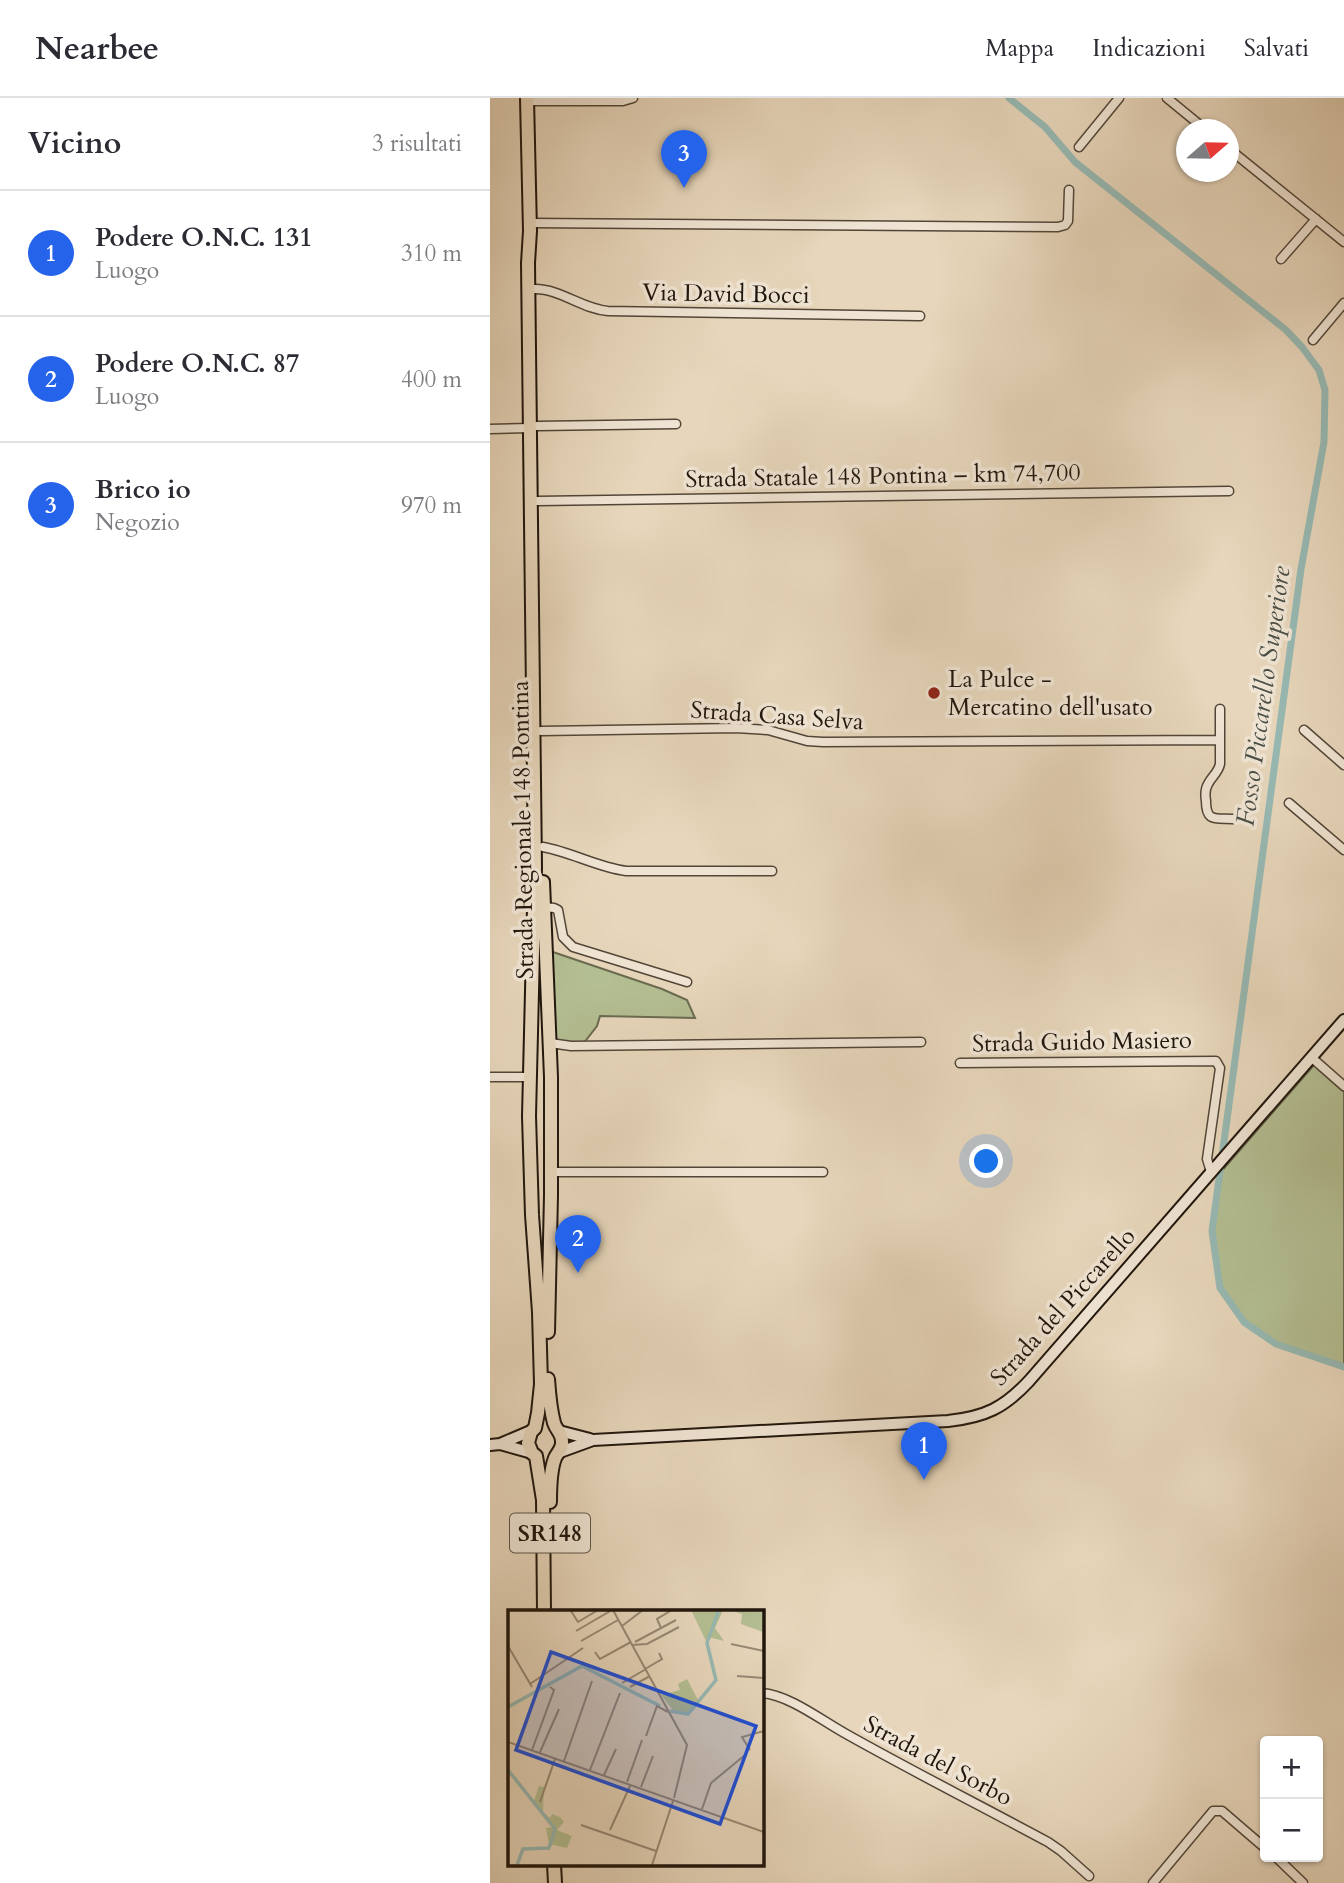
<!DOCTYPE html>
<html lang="it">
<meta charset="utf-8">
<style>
:root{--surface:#fff;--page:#f2f2f3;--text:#2b2b33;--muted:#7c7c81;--line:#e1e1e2;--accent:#2563eb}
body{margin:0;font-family:Cardo,serif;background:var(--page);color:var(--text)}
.controls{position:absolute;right:21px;bottom:21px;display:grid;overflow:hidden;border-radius:7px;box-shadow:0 2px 5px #0004}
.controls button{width:63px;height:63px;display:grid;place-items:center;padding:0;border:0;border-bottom:2px solid var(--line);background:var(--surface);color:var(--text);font:35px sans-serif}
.compass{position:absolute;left:686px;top:21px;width:63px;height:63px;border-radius:50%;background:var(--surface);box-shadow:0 2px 5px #0004;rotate:70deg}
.you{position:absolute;left:497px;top:1064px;width:24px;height:24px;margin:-18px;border:5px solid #fff;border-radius:50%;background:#1a73e8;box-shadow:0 0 0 10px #1a73e833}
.badge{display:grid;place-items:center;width:46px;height:46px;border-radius:50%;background:var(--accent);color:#fff;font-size:23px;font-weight:700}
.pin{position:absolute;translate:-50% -58px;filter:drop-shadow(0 2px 4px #0008)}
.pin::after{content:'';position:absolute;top:37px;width:24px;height:21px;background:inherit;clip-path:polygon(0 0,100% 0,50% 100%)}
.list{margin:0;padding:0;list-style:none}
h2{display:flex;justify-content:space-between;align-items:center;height:91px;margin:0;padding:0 28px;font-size:30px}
h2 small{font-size:23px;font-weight:400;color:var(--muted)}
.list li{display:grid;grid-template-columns:46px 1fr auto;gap:21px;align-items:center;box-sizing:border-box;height:126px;padding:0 28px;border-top:2px solid var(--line)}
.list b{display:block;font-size:26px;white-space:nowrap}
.list p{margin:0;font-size:23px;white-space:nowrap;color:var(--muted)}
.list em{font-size:23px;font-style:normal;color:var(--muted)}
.map{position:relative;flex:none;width:854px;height:1785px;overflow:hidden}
header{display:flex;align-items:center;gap:42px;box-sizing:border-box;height:98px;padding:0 35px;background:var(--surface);border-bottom:2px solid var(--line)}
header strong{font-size:33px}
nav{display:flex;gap:38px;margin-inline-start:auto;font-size:24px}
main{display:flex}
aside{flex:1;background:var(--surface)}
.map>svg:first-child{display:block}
.green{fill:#b3be92;stroke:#6a6a50;stroke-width:2}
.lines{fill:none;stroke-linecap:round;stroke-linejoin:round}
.canal{stroke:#97b9b3;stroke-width:7}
.street-casing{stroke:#524638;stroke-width:11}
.secondary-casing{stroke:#20160d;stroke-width:14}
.primary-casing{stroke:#20160d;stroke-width:16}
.street{stroke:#efe4d3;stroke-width:8}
.secondary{stroke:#efe4d3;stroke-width:10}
.primary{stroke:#e7d6bb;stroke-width:12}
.poi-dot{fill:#8f2418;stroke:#efe4d3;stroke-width:2.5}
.labels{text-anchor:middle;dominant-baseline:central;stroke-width:7;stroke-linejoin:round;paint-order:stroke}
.shield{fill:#efe4d3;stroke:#5e5448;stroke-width:2}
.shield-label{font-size:23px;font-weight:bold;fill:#20160d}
.street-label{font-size:24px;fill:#20160d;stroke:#efe4d3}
.poi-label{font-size:24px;fill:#20160d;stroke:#efe4d3;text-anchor:start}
.water-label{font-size:26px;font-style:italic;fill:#4a4f47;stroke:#efe4d3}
.inset-river{fill:none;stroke:#97b9b3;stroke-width:3.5}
.inset-road{fill:none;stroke:#978975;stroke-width:2}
.view{fill:#1d4ed8;fill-opacity:0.15;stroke:#1d4ed8;stroke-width:3.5}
.inset-edge{fill:none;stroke:#20160d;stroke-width:3.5}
</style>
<header>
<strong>Nearbee</strong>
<nav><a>Mappa</a><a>Indicazioni</a><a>Salvati</a></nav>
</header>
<main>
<aside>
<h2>Vicino<small>3 risultati</small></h2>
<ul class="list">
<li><span class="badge">1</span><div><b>Podere O.N.C. 131</b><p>Luogo</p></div><em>310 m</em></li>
<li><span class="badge">2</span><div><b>Podere O.N.C. 87</b><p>Luogo</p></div><em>400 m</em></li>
<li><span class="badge">3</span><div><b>Brico io</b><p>Negozio</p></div><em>970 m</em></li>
</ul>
</aside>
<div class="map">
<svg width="854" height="1785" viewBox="0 0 854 1785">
<rect width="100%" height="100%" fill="#e7d6bb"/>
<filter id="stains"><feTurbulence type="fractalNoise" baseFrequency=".00286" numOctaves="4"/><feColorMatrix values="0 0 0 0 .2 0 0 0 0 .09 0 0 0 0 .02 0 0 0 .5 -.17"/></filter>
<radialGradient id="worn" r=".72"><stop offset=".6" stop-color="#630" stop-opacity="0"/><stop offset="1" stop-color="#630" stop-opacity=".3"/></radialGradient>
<path class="green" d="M60,853l112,38 25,11 8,18 -95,-2 -3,10 -14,18 -27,-2z
M824,967l30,27v275l-68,-23 -32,-22 -24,-34 -8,-57 7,-57z"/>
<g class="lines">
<path class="canal" d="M519,0l36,29 30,35 211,168 16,17 17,23 6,20 -1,52 -23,127 -89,662 8,57 24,34 32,22 68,23"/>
<g class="street-casing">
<path id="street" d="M677,0l39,32
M40,3h93l10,-3
M589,49l40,-49
M738,50l116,94
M40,125l528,4 7,-2 3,-4 1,-31
M791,161l35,-40
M45,191c26,0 47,20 73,22l312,5
M823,242l31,-37
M47,328l139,-2
M0,331l40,-1
M48,403l691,-10
M730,611v55c-2,9 -8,12 -12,20 -3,5 -3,11 -2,17 0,21 9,17 27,18
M814,632l40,35
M51,633l195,-3 32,2 39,11 16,1 397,-2
M799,705l55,47
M53,749c28,5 54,20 83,24h146
M53,809l11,1 4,2 5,27 10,10 114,35
M60,945l21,3 350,-4
M821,959l33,29
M470,965l256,-2 4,7 -13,91 4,13
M0,979h39
M61,1074h272
M271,1595c29,2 61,28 87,42 66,37 133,71 200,107l13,9 28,25
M786,1759l27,26
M663,1785l60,-72h9l43,37"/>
</g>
<g class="secondary-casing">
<path id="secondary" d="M69,1333l31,8
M10,1346l32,9
M0,1347l10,-1 33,-14
M70,1354l33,-12 355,-19c37,-4 56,-13 81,-40l315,-361"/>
</g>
<g class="primary-casing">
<path id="primary" d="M37,0l3,133 -2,32 7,604 -6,249 3,99 7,97 2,72 -3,29 -3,15 -4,4 -3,11 4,10 4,3 7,44 1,112
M53,784l8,195v118l-3,137
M58,1281c1,14 2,29 6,44 2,7 9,11 8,20 0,6 -4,9 -7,15 -5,13 -5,30 -5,44
M64,1766l1,19"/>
</g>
<use href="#street" class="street"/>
<use href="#secondary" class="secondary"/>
<use href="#primary" class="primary"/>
</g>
<circle class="poi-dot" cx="444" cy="595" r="7"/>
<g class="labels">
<rect class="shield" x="20" y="1415.5" width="80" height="39" rx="5"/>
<g class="shield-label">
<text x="60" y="1435">SR148</text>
</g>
<g class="street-label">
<text transform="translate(236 196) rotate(1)">Via David Bocci</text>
<text transform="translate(393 378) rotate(-1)">Strada Statale 148 Pontina – km 74,700</text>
<text transform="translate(287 618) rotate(4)">Strada Casa Selva</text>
<text transform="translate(33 732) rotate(-91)">Strada Regionale 148 Pontina</text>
<text transform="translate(592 944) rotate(-1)">Strada Guido Masiero</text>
<text transform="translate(573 1209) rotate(-48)">Strada del Piccarello</text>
<text transform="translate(448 1663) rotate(28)">Strada del Sorbo</text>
</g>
<g class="poi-label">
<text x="458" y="581">La Pulce -<tspan x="458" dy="28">Mercatino dell'usato</tspan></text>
</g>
<g class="water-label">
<text transform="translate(773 598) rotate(-82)">Fosso Piccarello Superiore</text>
</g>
</g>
<g transform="translate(18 1512)">
<rect width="256" height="256" fill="#e7d6bb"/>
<path d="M183,0h32l-8,18 9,13 -16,-4 -2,4zM222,0h33v22l-22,-8 1,-10zM179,69l12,23 -11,12h-12l-15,-19 19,-5 -2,-6zM31,176l5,1 -1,25 7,6 2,-4 8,3 4,5 -7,8 15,6 -5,12 -18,-4 -3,-16 8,-1 -21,-23z" fill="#b3be92"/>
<path class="inset-river" d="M0,97l74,-41 78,40M162,101l18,3 28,-34 -9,-37 12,-33M0,160l47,59 -6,19 -26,1 -6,16"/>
<path class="inset-road" d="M105,0l74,135 -13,53M63,1l7,11 20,-12M114,16l21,-16M153,18l-4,-9 15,-9M68,21l36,-21M73,31l37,-21M127,32l41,-22M223,34l33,7M124,35l15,-1 32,-17M0,36l24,41M87,42l5,7 31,-17M137,59l17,-10 -3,-6M229,66l27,2M114,73l24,-14M22,74l53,-36M122,77l20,-11M138,126l11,-30 11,6M0,132l256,90M24,140l22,-60 -4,-3M242,140l-8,-13 22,-6M32,142l19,-43M56,151l28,-80M82,160l30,-77M96,165l12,-26M119,172l15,-42M133,177l12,-31M32,192l15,-43M194,199l9,-26 34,-28M73,215l75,26M102,220l20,-44M144,255l21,-64"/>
<path class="view" d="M43,42l205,74 -36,98 -204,-74z"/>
<rect width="256" height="256" class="inset-edge"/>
</g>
<rect width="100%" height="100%" filter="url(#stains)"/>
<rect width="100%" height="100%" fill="url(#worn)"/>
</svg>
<div class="controls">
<button>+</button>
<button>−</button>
</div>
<svg class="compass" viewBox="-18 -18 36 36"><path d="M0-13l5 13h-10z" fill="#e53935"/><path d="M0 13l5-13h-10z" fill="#7c7c81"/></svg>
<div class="you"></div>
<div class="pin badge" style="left:434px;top:1382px">1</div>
<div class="pin badge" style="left:88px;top:1175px">2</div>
<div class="pin badge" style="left:194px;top:90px">3</div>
</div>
</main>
